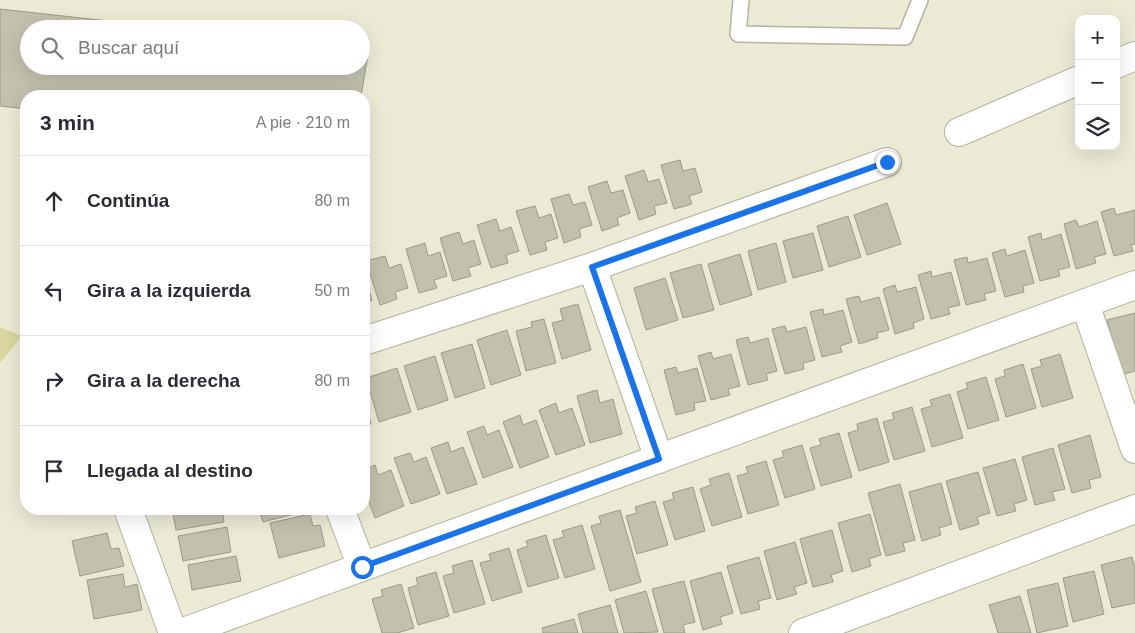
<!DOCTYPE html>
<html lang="es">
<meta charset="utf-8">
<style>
:root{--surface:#fff;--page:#f2f2f3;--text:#2b2b33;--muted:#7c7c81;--line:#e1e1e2}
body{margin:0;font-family:Arial,sans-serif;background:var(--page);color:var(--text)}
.controls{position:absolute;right:15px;top:15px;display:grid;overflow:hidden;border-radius:10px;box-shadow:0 5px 20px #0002}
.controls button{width:45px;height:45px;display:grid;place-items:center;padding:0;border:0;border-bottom:1px solid var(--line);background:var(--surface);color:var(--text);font:25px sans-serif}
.stop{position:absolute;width:15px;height:15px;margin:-11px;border:4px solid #1a73e8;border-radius:50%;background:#fff}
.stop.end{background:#1a73e8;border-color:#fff;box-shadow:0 1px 5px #0008}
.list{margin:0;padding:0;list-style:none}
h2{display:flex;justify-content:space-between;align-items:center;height:65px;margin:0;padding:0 20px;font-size:21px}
h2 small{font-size:16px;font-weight:400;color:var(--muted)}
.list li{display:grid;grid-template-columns:32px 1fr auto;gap:15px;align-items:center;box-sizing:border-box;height:90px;padding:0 20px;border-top:1px solid var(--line)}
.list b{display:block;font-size:19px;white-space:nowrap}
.list em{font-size:16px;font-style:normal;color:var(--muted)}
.icon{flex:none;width:28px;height:28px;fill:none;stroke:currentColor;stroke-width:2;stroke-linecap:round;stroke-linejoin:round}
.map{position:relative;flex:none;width:1135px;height:633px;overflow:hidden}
.search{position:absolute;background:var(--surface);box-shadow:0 5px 20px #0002;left:20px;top:20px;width:350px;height:55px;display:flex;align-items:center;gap:12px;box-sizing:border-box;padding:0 18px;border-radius:28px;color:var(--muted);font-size:19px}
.panel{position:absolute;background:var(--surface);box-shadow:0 5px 20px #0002;left:20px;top:90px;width:350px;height:425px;border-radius:20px}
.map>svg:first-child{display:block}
.green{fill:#d9d69f}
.building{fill:#c2c1ad;stroke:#9b9b87}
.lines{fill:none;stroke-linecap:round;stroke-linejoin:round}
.lane-casing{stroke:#b4b39f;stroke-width:18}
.street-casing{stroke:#b4b39f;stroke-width:30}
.lane{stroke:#fff;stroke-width:15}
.street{stroke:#fff;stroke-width:28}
.route{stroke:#1a73e8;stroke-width:6}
</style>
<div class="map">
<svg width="1135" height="633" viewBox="0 0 1135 633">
<rect width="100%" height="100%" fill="#ebead5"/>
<path class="green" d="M0,327l22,9 -22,27z"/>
<path class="building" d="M0,9l181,20h-152v37h332v-18l8,1 -8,47h-335v13l-26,-3z
M680,160l3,11 12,-3 7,24 -13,4 3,8 -18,5 -13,-44z
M644,170l4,12 11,-3 8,24 -13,3 2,8 -17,6 -14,-44z
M607,181l4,12 12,-3 7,23 -13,5 2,7 -17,6 -14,-44z
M569,194l4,11 12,-3 7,23 -13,4 2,8 -17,6 -13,-44z
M887,203l14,41 -34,11 -13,-40z
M535,206l4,12 12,-4 7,24 -13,4 2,8 -17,5 -14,-44z
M1114,208l2,7 19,-5v34l-4,1 2,6 -19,5 -13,-44z
M848,216l13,41 -32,10 -12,-41z
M496,219l4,12 11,-4 8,24 -13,4 2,8 -17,5 -14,-43z
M1076,220l3,7 18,-6 9,33 -12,3 2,6 -20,6 -12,-45z
M459,232l4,12 11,-4 7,24 -13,4 3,8 -18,5 -13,-43z
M813,233l10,37 -30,8 -10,-37z
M1041,233l1,7 19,-6 9,33 -12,3 2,6 -20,5 -12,-44z
M425,243l3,13 12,-4 7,24 -13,4 3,8 -18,5 -13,-44z
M776,243l10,39 -28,8 -10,-39z
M1005,249l2,7 18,-6 9,33 -11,3 1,6 -19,5 -13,-44z
M740,254l12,41 -32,10 -12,-41z
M385,256l4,12 12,-4 7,24 -13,4 2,7 -17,6 -14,-44z
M967,257l1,6 19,-5 9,33 -12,3 2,6 -20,5 -12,-45z
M701,264l13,46 -31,8 -13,-45z
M931,271l1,6 19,-5 9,33 -12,3 2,6 -19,5 -13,-44z
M365,276l7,24 -8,3v-26z
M665,278l13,42 -32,10 -12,-42z
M895,285l2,7 19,-5 8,32 -11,4 1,5 -19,6 -12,-45z
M859,296l2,6 18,-5 10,33 -12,3 1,5 -19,6 -13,-45z
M578,304l13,46 -29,9 -10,-36 11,-3 -3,-11z
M823,309l1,6 19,-5 9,32 -12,4 2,6 -20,5 -12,-45z
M1135,313v58l-14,4 -14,-55z
M544,319l12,44 -30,8 -10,-40 16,-4 -1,-5z
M785,326l2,6 19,-5 9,33 -12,3 1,6 -19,5 -13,-45z
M507,330l14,45 -30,10 -14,-45z
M748,337l2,6 18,-5 9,33 -11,3 2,6 -20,5 -12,-45z
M472,344l13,44 -30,10 -14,-45z
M711,352l2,7 18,-5 9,32 -12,3 2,6 -19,5 -13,-44z
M1060,354l13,44 -31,9 -11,-38 11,-3 -2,-6z
M435,356l13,44 -30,10 -14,-44z
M1023,364l13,44 -30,9 -11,-38 10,-3 -1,-6z
M676,367l2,6 19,-5 9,33 -12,2 1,7 -19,5 -12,-45z
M397,368l14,44 -32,10 -13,-44z
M986,377l13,43 -31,9 -11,-37 11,-4 -2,-5z
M597,390l3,13 13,-4 9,35 -32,9 -13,-47z
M950,394l13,44 -31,9 -11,-38 11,-3 -2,-6z
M364,399l7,25 -7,2z
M556,403l3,10 13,-5 13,37 -29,10 -17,-45z
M912,407l13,44 -31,9 -11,-38 11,-3 -2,-6z
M520,415l3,10 13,-5 13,37 -29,11 -17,-46z
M877,418l12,44 -30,9 -11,-38 10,-3 -1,-6z
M484,426l3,9 12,-5 14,37 -30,11 -16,-46z
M839,433l13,44 -31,9 -11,-38 11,-3 -2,-6z
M1090,435l11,42 -12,3 2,8 -19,5 -14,-48z
M448,442l3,10 12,-5 14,37 -30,10 -16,-46z
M802,445l13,44 -30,9 -12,-38 11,-3 -2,-6z
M1053,448l12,41 -13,3 3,8 -20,5 -13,-48z
M410,453l4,9 12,-5 14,37 -29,10 -17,-46z
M1015,459l12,41 -13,4 2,7 -19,5 -14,-48z
M766,461l13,44 -31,9 -11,-38 11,-3 -2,-6z
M375,465l3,10 13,-5 13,36 -29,12 -11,-30v-18z
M978,472l12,41 -13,4 2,7 -19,6 -14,-49z
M729,473l13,44 -30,9 -12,-37 11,-4 -2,-6z
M941,483l11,41 -13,4 2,7 -19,6 -13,-49z
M900,484l15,56 -12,3 2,8 -19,5 -18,-63z
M693,487l12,44 -30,9 -12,-38 11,-3 -2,-6z
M655,501l13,44 -31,9 -11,-38 11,-3 -2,-6z
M172,509h50l2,13 -48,8z
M259,509h50v1l-46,12z
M620,510l21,72 -31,9 -19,-65 10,-3 -2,-7z
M310,514l3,12 7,-1 5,21 -46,12 -9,-35z
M870,514l11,41 -12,4 2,7 -19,6 -14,-49z
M582,525l13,44 -30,9 -12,-38 11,-3 -2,-6z
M227,527l4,25 -48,9 -5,-25z
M832,530l11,41 -12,4 2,7 -20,5 -13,-48z
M107,533l4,16 8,-1 5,18 -44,10 -8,-35z
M546,535l13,43 -31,9 -11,-37 11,-4 -2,-5z
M795,542l12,41 -13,4 3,7 -20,6 -13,-49z
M509,548l13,44 -30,9 -12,-38 11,-3 -2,-6z
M236,556l5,25 -49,9 -4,-25z
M759,557l12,41 -13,3 2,8 -19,5 -14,-48z
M1132,557l3,12v34l-23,5 -11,-43z
M472,560l13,44 -31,9 -11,-37 11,-3 -2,-7z
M1094,571l10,43 -31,8 -10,-44z
M436,572l13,44 -31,9 -10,-37 10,-3 -2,-7z
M721,572l12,41 -13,4 2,7 -19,6 -13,-49z
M123,574l2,13 12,-3 5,26 -48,9 -7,-39z
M684,581l11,41 -12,3 2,8h-21l-12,-44z
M1058,583l10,43 -31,7 -10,-43z
M401,584l13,44 -17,5h-15l-10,-34 11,-3 -2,-6z
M646,591l12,41 -34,1 -9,-33z
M1020,596l11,37h-33l-9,-28z
M610,605l8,28h-35l-5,-19z
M574,619l4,14h-35l-1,-5z"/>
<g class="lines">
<g class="lane-casing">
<path id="lane" d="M741,0l-3,34 167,3 15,-37"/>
</g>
<g class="street-casing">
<path id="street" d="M1116,64l19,-8
M959,132l120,-52
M592,267l67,192
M1085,304l50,145
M364,341l228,-74 295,-105
M128,509l45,124
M340,509l22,58
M181,633l954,-348
M803,633l332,-124"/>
</g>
<use href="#lane" class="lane"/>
<use href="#street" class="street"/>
</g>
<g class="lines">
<path class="route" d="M362,567l297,-108 -67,-192 295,-105"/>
</g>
</svg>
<div class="controls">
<button>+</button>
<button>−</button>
<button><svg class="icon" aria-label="layers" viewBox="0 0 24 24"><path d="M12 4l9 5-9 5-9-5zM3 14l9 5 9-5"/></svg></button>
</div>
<div class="stop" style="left:362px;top:567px"></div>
<div class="stop end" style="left:887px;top:162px"></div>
<div class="search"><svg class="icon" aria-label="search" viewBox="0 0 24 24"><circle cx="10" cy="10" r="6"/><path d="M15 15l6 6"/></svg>Buscar aquí</div>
<section class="panel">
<h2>3 min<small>A pie · 210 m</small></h2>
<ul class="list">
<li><svg class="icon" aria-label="ahead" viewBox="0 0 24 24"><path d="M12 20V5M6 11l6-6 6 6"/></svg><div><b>Continúa</b></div><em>80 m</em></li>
<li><svg class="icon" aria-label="left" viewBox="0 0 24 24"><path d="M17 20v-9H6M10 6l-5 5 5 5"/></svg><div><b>Gira a la izquierda</b></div><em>50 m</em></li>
<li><svg class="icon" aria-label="right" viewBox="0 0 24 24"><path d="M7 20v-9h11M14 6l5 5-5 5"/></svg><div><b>Gira a la derecha</b></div><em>80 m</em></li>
<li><svg class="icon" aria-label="arrive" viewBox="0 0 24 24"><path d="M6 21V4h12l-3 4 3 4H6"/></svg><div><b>Llegada al destino</b></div></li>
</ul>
</section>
</div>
